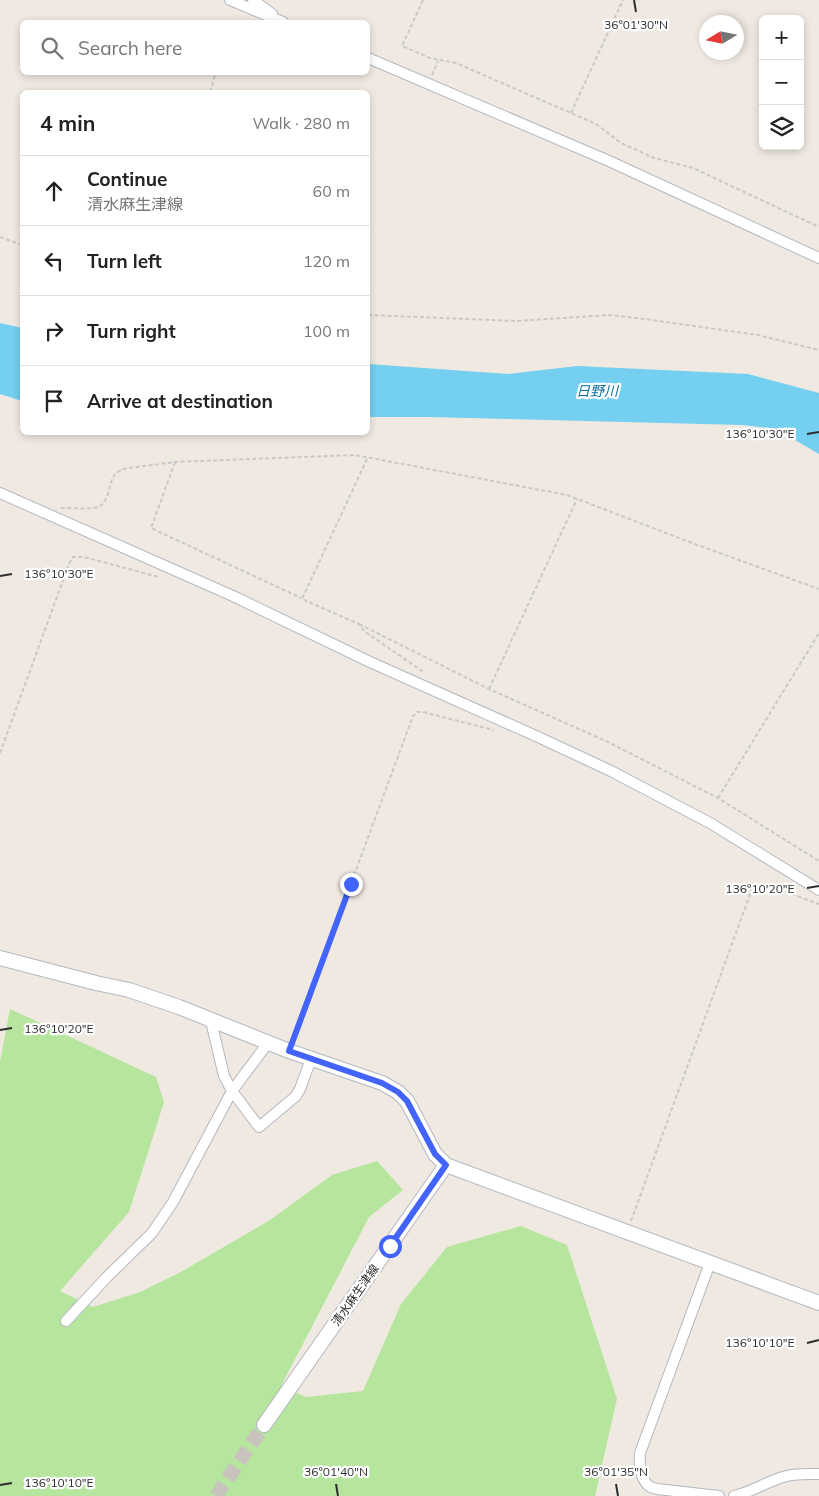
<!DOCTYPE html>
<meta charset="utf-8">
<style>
:root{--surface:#fff;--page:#f6f6f6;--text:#222;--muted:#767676;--line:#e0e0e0}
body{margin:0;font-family:Mulish,"Noto Sans JP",sans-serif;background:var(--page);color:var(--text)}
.controls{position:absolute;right:15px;top:15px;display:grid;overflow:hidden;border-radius:8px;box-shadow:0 2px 8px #0003}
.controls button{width:45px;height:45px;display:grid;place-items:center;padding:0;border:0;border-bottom:1px solid var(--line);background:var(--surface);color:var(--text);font:25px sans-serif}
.compass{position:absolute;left:699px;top:15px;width:45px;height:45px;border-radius:50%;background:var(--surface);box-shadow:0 2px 8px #0003;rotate:260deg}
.stop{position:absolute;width:15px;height:15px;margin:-11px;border:4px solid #4264fb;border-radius:50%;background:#fff}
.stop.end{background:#4264fb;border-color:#fff;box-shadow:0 1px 5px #0008}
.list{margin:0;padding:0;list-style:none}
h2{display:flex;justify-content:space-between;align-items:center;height:65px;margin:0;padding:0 20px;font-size:21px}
h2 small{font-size:16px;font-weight:400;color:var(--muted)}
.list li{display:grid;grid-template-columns:32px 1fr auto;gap:15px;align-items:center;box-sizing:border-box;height:70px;padding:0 20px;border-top:1px solid var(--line)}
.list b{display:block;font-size:19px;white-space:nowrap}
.list p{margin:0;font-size:16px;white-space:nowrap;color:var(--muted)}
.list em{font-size:16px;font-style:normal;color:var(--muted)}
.icon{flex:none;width:28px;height:28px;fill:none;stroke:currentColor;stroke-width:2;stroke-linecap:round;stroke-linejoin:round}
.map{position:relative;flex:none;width:819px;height:1496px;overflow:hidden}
.search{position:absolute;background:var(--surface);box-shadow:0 2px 8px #0003;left:20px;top:20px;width:350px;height:55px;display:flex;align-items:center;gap:12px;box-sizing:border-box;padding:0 18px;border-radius:8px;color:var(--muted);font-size:19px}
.panel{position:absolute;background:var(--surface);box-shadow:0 2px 8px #0003;left:20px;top:90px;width:350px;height:345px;border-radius:8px}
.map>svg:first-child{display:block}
.green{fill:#b6e59e}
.water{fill:#75cff0}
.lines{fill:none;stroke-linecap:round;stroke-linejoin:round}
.secondary-tunnel{stroke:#c8c4bd;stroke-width:14;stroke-dasharray:14 7;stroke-linecap:butt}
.street-casing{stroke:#b4b7c1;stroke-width:12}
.secondary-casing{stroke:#b4b7c1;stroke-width:16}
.path{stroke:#c9c9c9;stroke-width:2;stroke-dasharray:4 2.5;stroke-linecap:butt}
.street{stroke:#fff;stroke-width:10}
.secondary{stroke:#fff;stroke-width:14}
.route{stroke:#4264fb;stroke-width:6}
.ticks{fill:none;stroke:#2e2e2e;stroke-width:2}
.labels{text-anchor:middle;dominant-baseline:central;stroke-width:4.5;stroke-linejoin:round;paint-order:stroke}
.street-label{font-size:12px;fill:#2e2e2e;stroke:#fff}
.water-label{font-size:14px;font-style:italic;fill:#0d6fa3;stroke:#fff}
.ticks-label{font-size:12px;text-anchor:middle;fill:#2e2e2e;stroke:#fff;stroke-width:4.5;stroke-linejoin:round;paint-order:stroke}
</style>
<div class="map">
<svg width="819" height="1496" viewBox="0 0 819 1496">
<rect width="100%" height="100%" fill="#efe9e1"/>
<path class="green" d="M10,1009l146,68 8,25 -35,110 -69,79 33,16 47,-15 39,-19 91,-53 62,-45 45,-14 26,29 -34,27 -88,169 25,11 57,-6 38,-87 46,-57 74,-21 46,19 50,154 -22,97h-595v-434z"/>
<path class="water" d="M0,323l22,5v73l-22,-7z
M368,364l140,10 69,-8 171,8 71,19v61l-43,-25 -34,-4 -313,-8h-61z"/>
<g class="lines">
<path class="secondary-tunnel" d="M216,1496l48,-71"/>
<g class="street-casing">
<path id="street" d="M230,0l53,22
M253,0l19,14
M368,58l241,103 210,97
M0,493l233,103 137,66 166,74 75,35 99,52 109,67
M211,1021l13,55 8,15 27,36 37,-31 4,-7 11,-30
M710,1263l-70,190c-1,10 0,26 9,33 2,2 6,2 8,3l62,7
M66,1321l41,-44 45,-44 21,-31 59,-111 36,-48
M734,1496c18,-4 32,-14 49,-19 11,-4 24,-3 36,-3"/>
</g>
<g class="secondary-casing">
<path id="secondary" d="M0,958l96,25 33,7 50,17 110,44 93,32 16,9 9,9 28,53 11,11 373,138
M264,1425l182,-260"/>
</g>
<path class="path" d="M423,0l-21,46 28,12 26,5 115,50 25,11 25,19 18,8 15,7 39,10 126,59
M432,75l6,-14
M210,92l6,-20
M571,113l52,-113
M0,237l22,8
M368,315l149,6 92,-6 36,4 113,16 61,15
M367,459l-65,140 57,25 5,7 61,42
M175,462l-24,66 150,70
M61,508c10,0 22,1 32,0 19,-2 13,-24 23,-35 1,-1 5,-3 6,-4l53,-7 180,-7 212,40 125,48 127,46
M359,624l130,65 119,53 110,56 101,63
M489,689l88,-190
M0,753l69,-189 4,-7h11l75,20
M718,798l101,-165
M293,1040l120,-324 4,-4h6l71,18
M631,1221l121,-332 4,-4 8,-1 55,20"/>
<use href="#street" class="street"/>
<use href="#secondary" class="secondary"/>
</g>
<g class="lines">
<path class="route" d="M351,884l-62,167 93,32 16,9 9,9 28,53 11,11 -56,81"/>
</g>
<path class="ticks" d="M634,0l2,12M807,434l12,-2M0,576l12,-2M807,888l12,-2M0,1030l12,-2M807,1343l12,-3M336,1484l2,12M616,1484l2,12M0,1485l12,-2"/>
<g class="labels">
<g class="street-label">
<text transform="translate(355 1295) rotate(-55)">清水麻生津線</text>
</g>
<g class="water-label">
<text x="597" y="391">日野川</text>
</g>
</g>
<g class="ticks-label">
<text x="636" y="29">36°01'30"N</text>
<text x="760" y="438">136°10'30"E</text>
<text x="59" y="578">136°10'30"E</text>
<text x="760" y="893">136°10'20"E</text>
<text x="59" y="1033">136°10'20"E</text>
<text x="760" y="1347">136°10'10"E</text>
<text x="336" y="1476">36°01'40"N</text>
<text x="616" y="1476">36°01'35"N</text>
<text x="59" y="1487">136°10'10"E</text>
</g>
</svg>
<div class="controls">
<button>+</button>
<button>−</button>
<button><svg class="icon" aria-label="layers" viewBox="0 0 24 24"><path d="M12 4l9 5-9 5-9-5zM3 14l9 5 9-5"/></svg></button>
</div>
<svg class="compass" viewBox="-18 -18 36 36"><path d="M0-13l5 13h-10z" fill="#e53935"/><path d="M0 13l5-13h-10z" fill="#767676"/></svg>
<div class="stop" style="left:390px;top:1246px"></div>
<div class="stop end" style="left:351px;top:884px"></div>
<div class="search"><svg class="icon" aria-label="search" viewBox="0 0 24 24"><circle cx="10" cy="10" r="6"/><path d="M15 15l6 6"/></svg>Search here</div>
<section class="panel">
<h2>4 min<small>Walk · 280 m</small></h2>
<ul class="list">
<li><svg class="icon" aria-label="ahead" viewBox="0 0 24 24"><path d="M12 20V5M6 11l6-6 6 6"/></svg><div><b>Continue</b><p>清水麻生津線</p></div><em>60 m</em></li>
<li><svg class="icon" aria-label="left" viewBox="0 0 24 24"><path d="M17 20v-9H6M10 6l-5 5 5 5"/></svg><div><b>Turn left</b></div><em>120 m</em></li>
<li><svg class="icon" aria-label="right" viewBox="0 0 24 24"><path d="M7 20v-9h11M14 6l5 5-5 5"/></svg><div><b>Turn right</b></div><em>100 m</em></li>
<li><svg class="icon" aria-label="arrive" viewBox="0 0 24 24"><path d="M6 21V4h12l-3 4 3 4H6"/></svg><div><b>Arrive at destination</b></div></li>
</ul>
</section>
</div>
